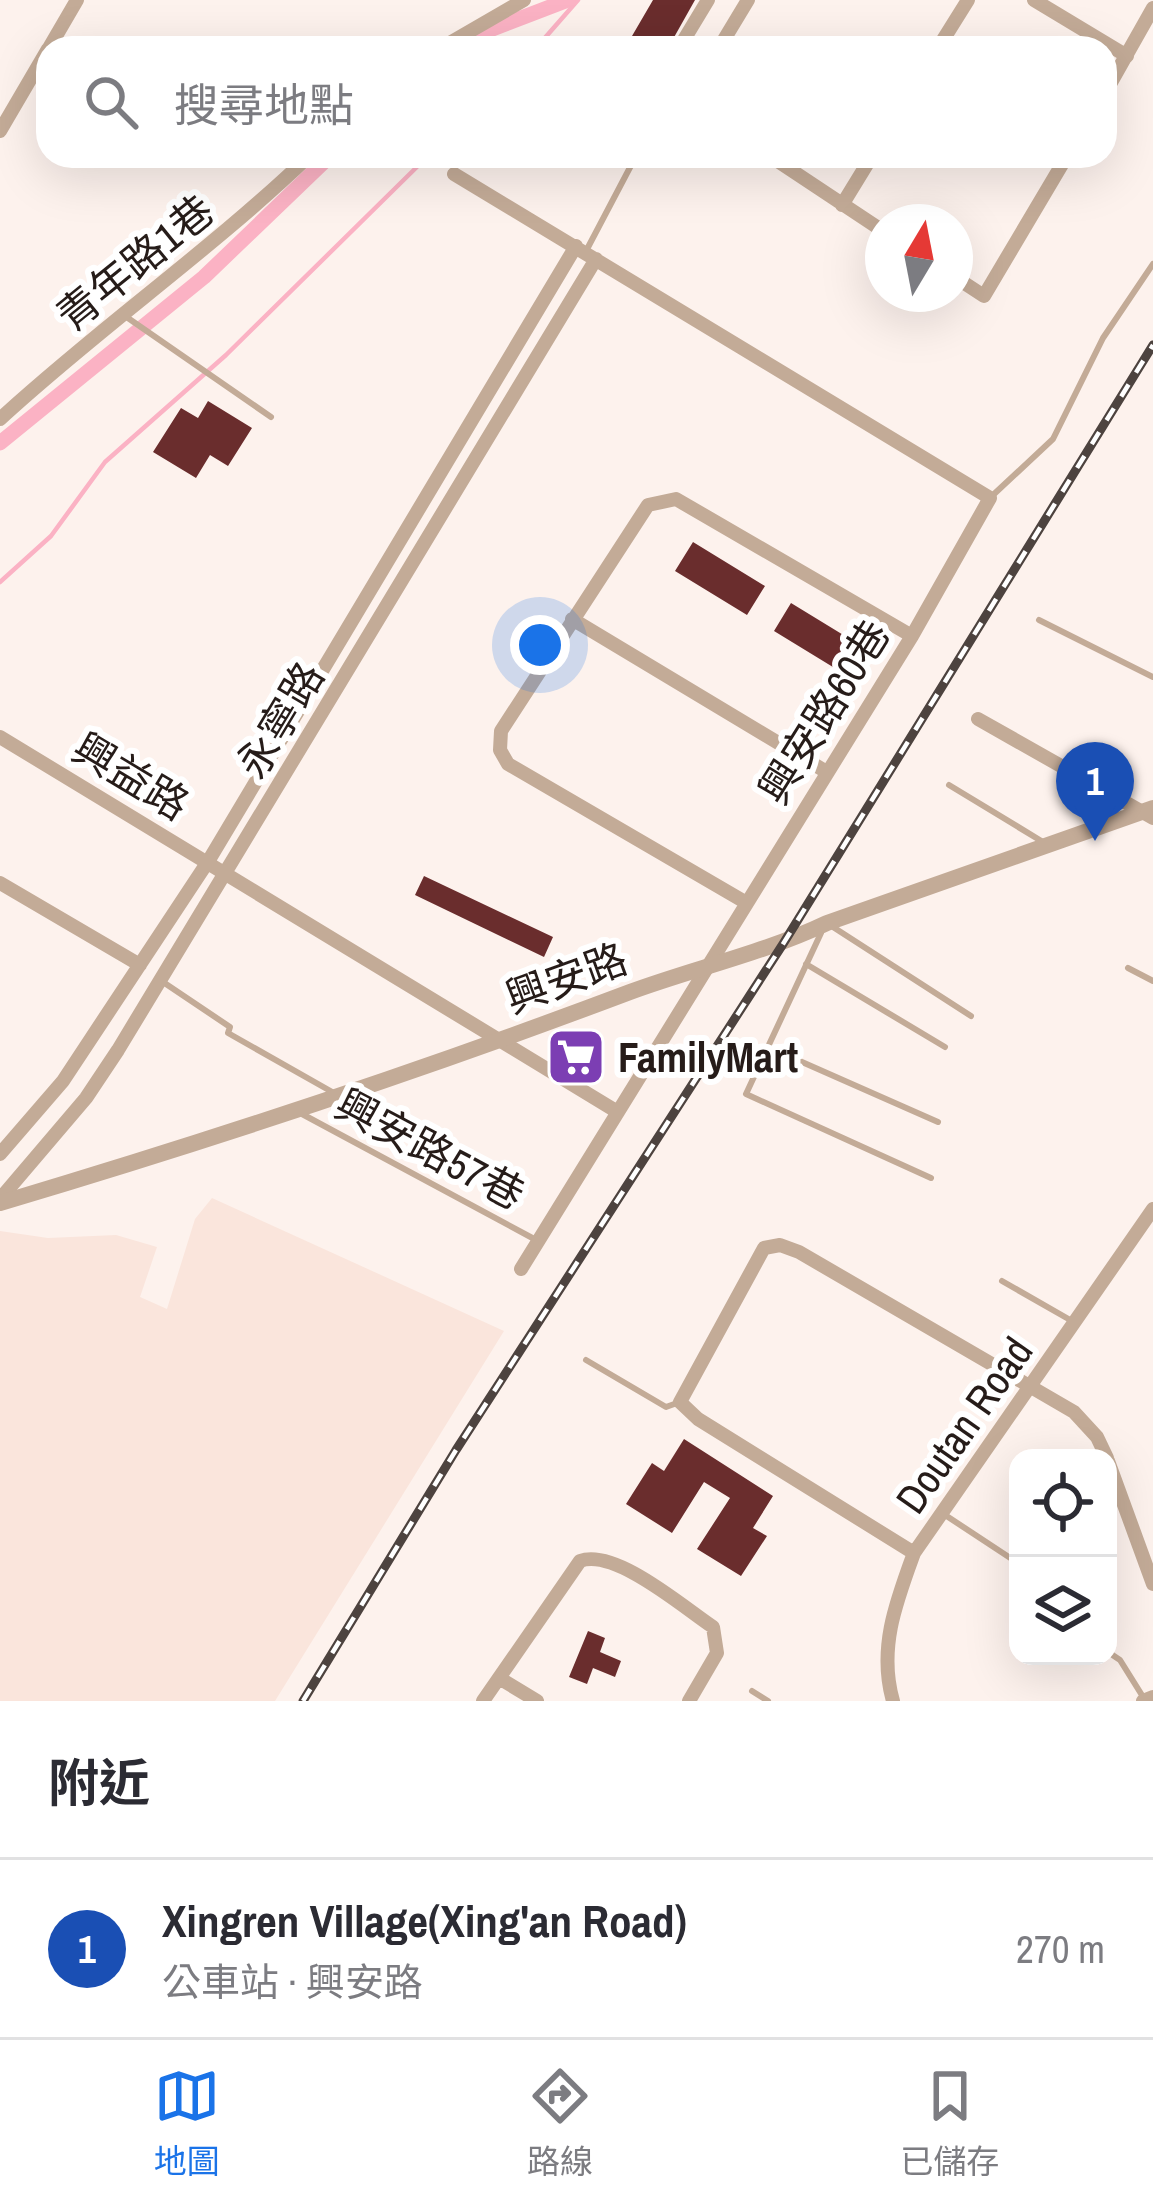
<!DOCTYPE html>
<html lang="zh-TW">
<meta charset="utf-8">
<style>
:root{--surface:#fff;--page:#f7f7f7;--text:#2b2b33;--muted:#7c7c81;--line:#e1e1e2;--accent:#1a73e8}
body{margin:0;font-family:"Archivo Narrow","Noto Sans TC",sans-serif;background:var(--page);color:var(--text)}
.controls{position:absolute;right:36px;bottom:36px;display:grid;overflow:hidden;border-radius:24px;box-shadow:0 12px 48px #0002}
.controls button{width:108px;height:108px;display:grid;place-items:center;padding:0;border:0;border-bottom:3px solid var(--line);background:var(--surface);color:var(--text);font:60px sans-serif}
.compass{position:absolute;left:865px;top:204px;width:108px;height:108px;border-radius:50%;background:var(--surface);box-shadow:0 12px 48px #0002;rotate:10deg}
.you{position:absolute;left:540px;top:645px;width:42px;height:42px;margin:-30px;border:9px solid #fff;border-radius:50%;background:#1a73e8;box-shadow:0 0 0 18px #1a73e833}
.badge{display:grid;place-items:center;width:78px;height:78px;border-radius:50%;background:var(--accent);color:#fff;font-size:39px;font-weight:700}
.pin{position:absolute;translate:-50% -99px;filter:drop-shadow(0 3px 6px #0008)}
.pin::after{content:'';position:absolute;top:63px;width:42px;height:36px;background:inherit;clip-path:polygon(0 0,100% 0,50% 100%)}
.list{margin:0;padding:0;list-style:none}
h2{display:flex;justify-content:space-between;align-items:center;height:156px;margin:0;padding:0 48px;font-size:51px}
h2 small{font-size:39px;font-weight:400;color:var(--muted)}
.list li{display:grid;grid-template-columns:78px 1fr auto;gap:36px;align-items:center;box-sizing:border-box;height:180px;padding:0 48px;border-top:3px solid var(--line)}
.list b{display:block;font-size:45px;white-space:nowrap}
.list p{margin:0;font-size:39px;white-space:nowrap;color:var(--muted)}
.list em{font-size:39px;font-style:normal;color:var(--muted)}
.icon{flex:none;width:66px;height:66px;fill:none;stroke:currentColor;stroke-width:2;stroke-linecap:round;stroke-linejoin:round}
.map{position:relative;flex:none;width:1153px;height:1701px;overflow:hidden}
.search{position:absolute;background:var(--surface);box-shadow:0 12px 48px #0002;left:36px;right:36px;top:36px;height:132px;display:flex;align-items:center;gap:30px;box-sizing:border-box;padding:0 42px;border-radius:36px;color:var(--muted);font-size:45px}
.sheet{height:336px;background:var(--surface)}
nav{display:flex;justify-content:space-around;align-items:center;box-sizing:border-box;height:168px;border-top:3px solid var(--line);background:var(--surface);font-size:33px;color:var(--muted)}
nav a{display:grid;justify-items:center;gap:6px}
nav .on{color:var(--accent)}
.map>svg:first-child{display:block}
.built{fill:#fae5dc}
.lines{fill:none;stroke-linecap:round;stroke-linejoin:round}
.stream{stroke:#fbb2c4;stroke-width:4.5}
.canal{stroke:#fbb2c4;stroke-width:15}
.building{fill:#6a2d2d}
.service{stroke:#c3ab97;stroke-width:6}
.minor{stroke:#c3ab97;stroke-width:14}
.tertiary{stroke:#c3ab97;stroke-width:16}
.rail-casing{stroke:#4d433f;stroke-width:9}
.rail{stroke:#fff;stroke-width:4.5;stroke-dasharray:14;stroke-linecap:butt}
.labels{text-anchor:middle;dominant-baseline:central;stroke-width:12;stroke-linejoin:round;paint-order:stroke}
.street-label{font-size:42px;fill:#261c19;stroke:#fff}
.poi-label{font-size:42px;font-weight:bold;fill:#261c19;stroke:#fff;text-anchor:start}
</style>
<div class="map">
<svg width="1153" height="1701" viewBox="0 0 1153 1701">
<rect width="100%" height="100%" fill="#fdf2ed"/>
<path class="built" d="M212,1198l292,133 -229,370h-275v-470l48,7 68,-3 41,12 -17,50 27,12 28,-90z"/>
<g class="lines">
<path class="stream" d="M536,48l42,-48
M0,582l51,-46 54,-74 121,-107 202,-199"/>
<path class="canal" d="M462,48l15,-13 91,-35
M0,443l204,-166 126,-121"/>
</g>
<path class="building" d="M653,0h42l-27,48h-43z
M208,401l44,27 -24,38 -18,-11 -14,23 -43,-26 28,-44 17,10z
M693,542l72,44 -18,29 -72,-44z
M791,603l72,44 -17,28 -72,-44z
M424,876l129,61 -9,20 -129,-62z
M684,1439l89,57 -20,32 14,8 -26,40 -44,-27 33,-51 -26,-16 -32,51 -46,-29 26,-41 12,8z
M588,1631l17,7 -5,14 21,9 -6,16 -22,-9 -6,16 -18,-7z"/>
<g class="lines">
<path class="service" d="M585,253l51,-97
M125,316l146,101
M993,495l60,-56 50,-101 50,-74
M1039,620l114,57
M949,785l94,57
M833,927l138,89
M821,933l-75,161 185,84
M806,964l139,83
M1128,968l25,13
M163,982l67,45 -2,6 106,60
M768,1047l170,75
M302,1114l236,127
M1002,1281l70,40
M586,1360l80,47 11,-4
M942,1513l76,50
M1108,1652l12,8 25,40
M752,1691l16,10"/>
<path class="minor" d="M1034,0l93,56
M49,48l28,-48
M441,48l83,-48
M679,48l29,-48
M719,48l29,-48
M938,48l30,-48
M1105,93l48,-85
M0,131l48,-82
M770,156l113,75
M454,174l536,324 -78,138 -391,633
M842,205l30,-49
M955,277l29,19 83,-140
M0,419c100,-92 211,-169 309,-263
M572,619l253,152
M978,719l175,99
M0,737l616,374
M0,883l140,82
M745,902l-237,-138 -8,-14 1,-19 147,-226 28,-6 236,137
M0,1154l63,-73 146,-221 367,-614
M0,1199l86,-101 32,-48 478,-791
M1108,1461l45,123
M914,1553l-216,-134 -18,-17 84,-154 16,-3 19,7 275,160 23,25 10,21
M499,1678l38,23
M483,1701l97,-140c35,-13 103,46 133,66l4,26 -28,48
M893,1701c-15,-52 3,-99 21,-148l239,-344
M1143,1701l10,-4"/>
<path class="tertiary" d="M0,1203c212,-63 423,-133 630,-211 65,-24 134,-39 197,-69l326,-115"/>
<g class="rail-casing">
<path id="rail" d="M303,1701l153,-251 327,-506 370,-599"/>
</g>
<use href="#rail" class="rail"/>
</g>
<defs>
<g id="supermarket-square" transform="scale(3)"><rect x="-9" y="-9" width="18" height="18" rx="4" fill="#7c3eb3" stroke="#fff"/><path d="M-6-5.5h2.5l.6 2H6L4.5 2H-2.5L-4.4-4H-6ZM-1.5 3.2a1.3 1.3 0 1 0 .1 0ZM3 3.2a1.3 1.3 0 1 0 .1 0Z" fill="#fff"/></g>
</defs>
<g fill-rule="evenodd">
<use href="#supermarket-square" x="576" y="1057"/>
</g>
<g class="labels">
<g class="street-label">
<text transform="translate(135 263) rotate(-39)">青年路1巷</text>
<text transform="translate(824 712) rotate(-58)">興安路60巷</text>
<text transform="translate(280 720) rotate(-59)">永寧路</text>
<text transform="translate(131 776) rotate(31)">興益路</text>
<text transform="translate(566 978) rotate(-20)">興安路</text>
<text transform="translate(430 1149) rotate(28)">興安路57巷</text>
<text transform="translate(964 1425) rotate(-55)">Doutan Road</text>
</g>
<g class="poi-label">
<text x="618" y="1057">FamilyMart</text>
</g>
</g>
</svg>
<div class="controls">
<button><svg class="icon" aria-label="locate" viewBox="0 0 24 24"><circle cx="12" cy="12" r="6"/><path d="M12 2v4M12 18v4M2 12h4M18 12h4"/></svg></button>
<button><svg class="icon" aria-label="layers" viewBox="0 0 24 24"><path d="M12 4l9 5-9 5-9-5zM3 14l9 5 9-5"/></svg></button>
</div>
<svg class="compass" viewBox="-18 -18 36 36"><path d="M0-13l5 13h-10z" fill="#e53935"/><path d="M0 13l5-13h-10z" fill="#7c7c81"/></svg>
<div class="you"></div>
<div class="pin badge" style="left:1095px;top:841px;background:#1a4fb4">1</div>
<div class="search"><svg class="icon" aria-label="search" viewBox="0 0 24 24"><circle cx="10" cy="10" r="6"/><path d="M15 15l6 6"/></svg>搜尋地點</div>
</div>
<section class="sheet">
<h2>附近<small></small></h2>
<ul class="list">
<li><span class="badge" style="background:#1a4fb4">1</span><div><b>Xingren Village(Xing'an Road)</b><p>公車站 · 興安路</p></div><em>270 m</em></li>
</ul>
</section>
<nav>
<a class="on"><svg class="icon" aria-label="map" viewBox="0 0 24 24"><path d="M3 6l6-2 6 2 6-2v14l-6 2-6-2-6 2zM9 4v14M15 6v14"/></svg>地圖</a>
<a><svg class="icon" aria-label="directions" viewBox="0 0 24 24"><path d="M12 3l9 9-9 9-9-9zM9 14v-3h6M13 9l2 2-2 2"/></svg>路線</a>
<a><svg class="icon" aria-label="saved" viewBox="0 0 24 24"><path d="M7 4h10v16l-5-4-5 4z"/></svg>已儲存</a>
</nav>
